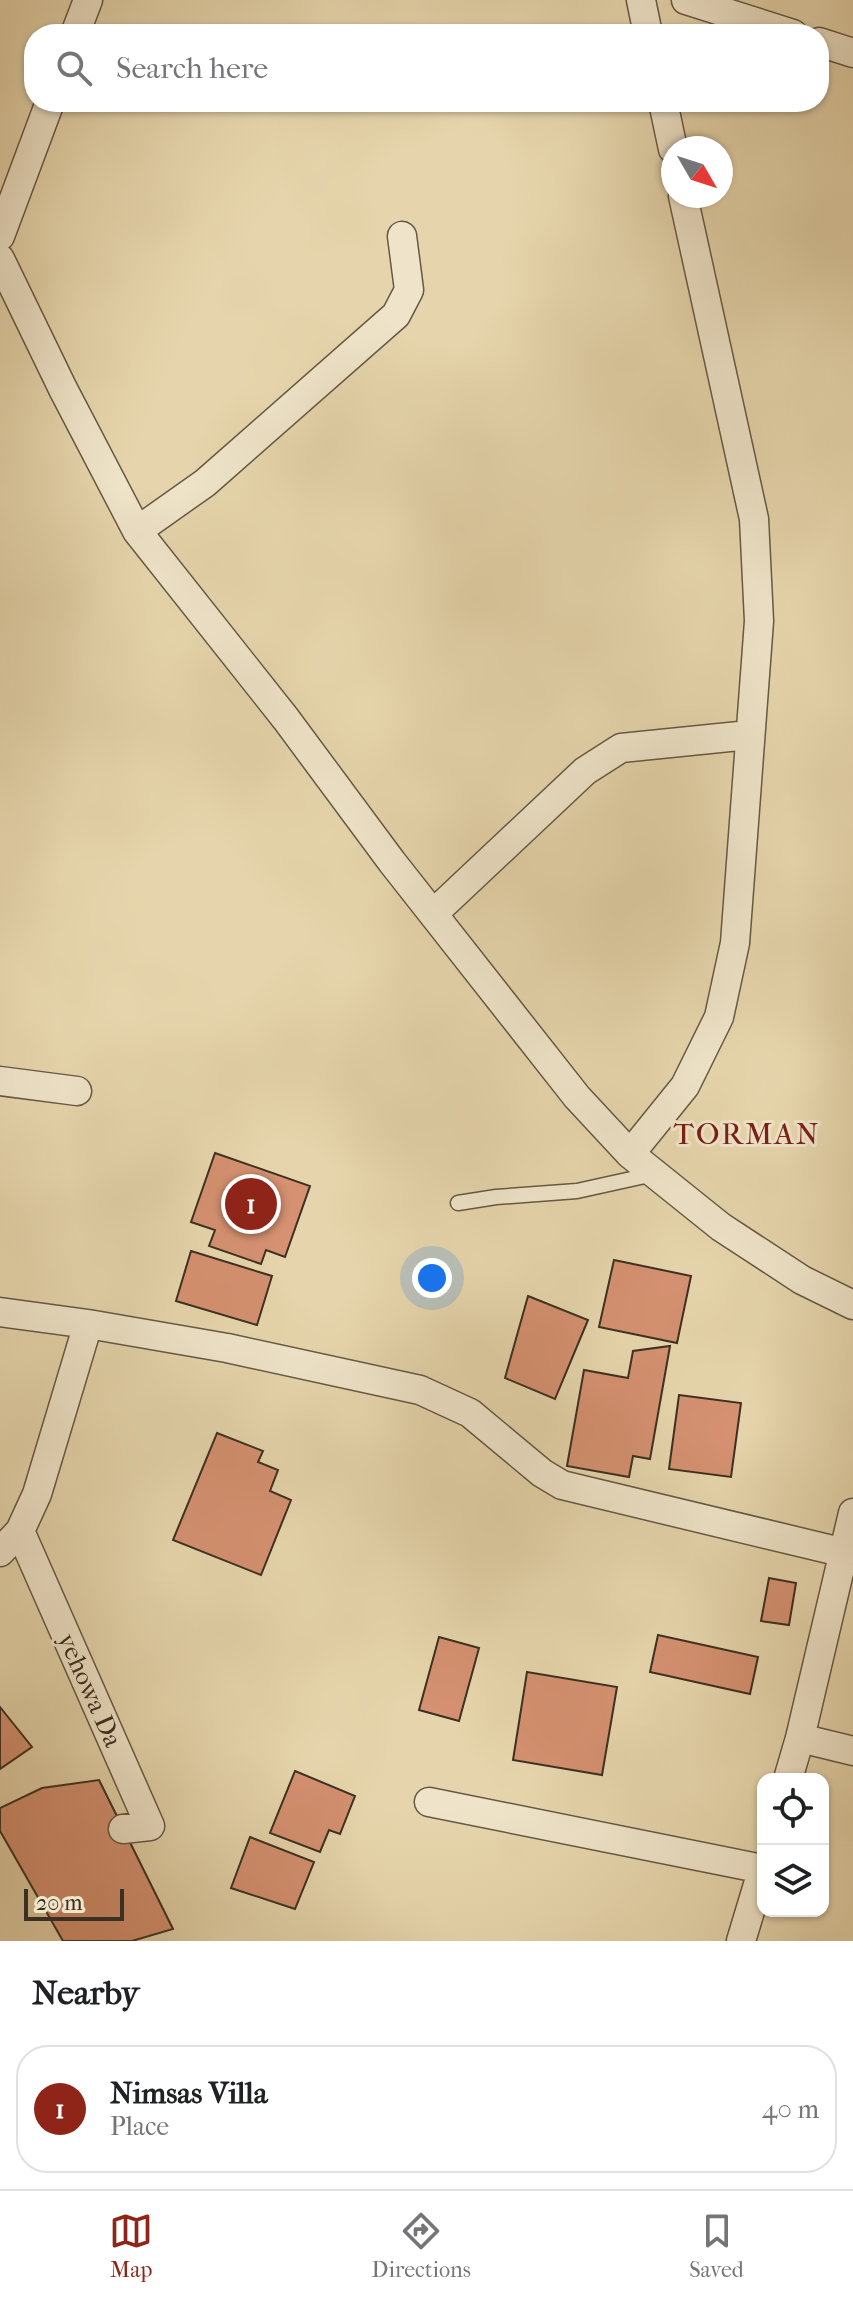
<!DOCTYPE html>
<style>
:root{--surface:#fff;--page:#f2f2f2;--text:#202124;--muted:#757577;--line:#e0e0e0;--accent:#8f2418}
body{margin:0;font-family:"IM FELL French Canon",serif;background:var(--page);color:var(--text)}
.controls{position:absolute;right:24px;bottom:24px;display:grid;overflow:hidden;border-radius:16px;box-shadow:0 2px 6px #0004}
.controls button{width:72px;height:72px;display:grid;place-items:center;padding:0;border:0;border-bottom:2px solid var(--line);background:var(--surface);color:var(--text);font:40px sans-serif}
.compass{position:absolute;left:661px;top:136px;width:72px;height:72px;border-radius:50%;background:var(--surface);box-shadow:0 2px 6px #0004;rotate:129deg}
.scale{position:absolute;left:24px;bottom:20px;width:100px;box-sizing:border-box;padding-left:8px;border:4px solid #3c3022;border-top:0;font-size:22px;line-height:28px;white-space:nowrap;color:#3c3022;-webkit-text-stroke:6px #efe4c9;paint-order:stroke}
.you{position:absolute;left:432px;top:1278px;width:28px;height:28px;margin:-20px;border:6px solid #fff;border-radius:50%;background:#1a73e8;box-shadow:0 0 0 12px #1a73e833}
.badge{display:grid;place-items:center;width:52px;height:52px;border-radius:50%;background:var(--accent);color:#fff;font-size:26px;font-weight:700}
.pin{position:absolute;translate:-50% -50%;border:4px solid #fff;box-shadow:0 2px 8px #0006}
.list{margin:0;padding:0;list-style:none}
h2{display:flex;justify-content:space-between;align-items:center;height:104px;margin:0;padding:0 32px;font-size:34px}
h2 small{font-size:26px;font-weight:400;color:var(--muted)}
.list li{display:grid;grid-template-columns:52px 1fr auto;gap:24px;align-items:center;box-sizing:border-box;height:128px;margin:0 16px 16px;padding:0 16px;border:2px solid var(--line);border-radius:32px}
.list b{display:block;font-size:30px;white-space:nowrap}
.list p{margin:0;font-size:26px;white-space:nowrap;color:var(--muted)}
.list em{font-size:26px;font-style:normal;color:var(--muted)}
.icon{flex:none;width:44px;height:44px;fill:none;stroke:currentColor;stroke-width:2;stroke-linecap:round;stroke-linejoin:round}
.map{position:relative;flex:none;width:853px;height:1941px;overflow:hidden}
.search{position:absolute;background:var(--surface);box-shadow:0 2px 6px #0004;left:24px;right:24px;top:24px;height:88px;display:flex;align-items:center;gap:20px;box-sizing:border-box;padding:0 28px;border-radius:32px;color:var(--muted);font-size:30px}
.sheet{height:248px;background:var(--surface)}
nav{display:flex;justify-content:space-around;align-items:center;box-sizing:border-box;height:112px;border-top:2px solid var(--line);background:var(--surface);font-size:22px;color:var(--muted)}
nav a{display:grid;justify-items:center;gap:4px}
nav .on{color:var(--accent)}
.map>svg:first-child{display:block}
.building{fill:#d59171;stroke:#3c3022;stroke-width:2}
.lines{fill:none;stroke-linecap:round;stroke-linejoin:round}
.service-casing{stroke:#665944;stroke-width:17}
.minor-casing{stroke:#665944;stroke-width:31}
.service{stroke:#efe4c9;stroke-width:14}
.minor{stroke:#efe4c9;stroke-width:28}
.labels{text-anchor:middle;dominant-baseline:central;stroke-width:6;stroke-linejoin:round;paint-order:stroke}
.street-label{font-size:26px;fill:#3c3022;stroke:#efe4c9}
.quarter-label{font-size:30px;letter-spacing:2px;fill:#7a1f14;stroke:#efe4c9}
</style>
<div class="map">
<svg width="853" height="1941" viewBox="0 0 853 1941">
<rect width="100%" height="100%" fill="#e6d5ac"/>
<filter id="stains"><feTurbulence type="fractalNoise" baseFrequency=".0025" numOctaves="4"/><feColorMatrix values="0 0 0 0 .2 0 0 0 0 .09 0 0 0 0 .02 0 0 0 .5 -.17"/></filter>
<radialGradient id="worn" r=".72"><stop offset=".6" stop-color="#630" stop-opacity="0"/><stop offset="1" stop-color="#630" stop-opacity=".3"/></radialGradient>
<path class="building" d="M215,1153l95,33 -25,71 -19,-7 -5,14 -52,-18 6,-16 -24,-8z
M191,1251l81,25 -15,49 -81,-24z
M614,1260l77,16 -14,67 -78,-16z
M528,1296l60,24 -33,79 -50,-21z
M670,1346l-20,113 -17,-3 -4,21 -62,-11 17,-96 44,8 5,-27z
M679,1395l62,8 -10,74 -62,-8z
M217,1433l46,18 -5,11 20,8 -8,21 21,9 -30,75 -88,-35z
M769,1578l27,5 -7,42 -28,-4z
M658,1635l100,22 -8,37 -100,-22z
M439,1637l40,11 -20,73 -40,-11z
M527,1672l90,15 -15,88 -89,-15z
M0,1707l32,40 -32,22z
M295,1771l60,25 -15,38 -11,-4 -9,22 -50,-19z
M99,1780l74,149 -41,12h-69l-63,-110v-23l42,-20z
M250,1837l64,25 -19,47 -64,-21z"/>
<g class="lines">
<g class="service-casing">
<path id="service" d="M458,1203l38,-6 81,-6 77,-17"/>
</g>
<g class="minor-casing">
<path id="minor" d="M641,0l7,34
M686,0l107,34
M75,34l13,-34
M819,42l34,11
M663,102l10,47
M0,236l50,-134
M0,259l63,130 74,142 149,188 106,143 185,235 53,57 91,73 81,53 51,25
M137,531l68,-48 191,-168 13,-25 -7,-54
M433,914l152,-143 36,-23 128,-13
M0,1081l77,10
M630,1154l55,-68 34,-69 16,-74 24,-322 -5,-102 -71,-323
M0,1312l88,12 139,24 193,42 50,23 72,60 20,12 283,68
M20,1531l130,295 -27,3
M0,1552l20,-21 17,-37 51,-170
M800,1738l53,13
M788,1779l12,-41 53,-225
M429,1802l334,67
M741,1941l22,-73"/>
</g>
<use href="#service" class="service"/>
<use href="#minor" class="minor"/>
</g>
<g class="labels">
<g class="street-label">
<text transform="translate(90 1690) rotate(66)">yehowa Da</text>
</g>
<g class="quarter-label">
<text x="747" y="1134">TORMAN</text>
</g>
</g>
<rect width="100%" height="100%" filter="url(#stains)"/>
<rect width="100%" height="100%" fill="url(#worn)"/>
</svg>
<div class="controls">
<button><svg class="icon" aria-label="locate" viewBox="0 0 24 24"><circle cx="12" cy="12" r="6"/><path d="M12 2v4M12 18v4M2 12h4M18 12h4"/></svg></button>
<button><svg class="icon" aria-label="layers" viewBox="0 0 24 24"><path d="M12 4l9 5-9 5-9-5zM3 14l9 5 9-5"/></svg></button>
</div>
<svg class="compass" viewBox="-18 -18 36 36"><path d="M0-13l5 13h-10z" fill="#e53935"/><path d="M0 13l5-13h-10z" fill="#757577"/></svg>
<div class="scale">20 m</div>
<div class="you"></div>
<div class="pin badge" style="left:251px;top:1204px">1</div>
<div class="search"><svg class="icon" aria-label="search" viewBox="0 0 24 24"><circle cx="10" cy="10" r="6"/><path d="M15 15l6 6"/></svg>Search here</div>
</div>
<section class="sheet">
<h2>Nearby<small></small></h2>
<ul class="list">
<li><span class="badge">1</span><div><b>Nimsas Villa</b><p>Place</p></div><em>40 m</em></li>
</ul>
</section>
<nav>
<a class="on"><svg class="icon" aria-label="map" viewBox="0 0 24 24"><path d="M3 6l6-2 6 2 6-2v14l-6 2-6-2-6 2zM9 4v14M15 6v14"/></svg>Map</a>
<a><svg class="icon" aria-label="directions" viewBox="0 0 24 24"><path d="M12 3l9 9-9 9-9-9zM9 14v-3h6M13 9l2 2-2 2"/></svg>Directions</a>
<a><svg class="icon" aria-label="saved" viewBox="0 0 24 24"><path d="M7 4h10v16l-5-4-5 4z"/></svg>Saved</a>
</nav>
